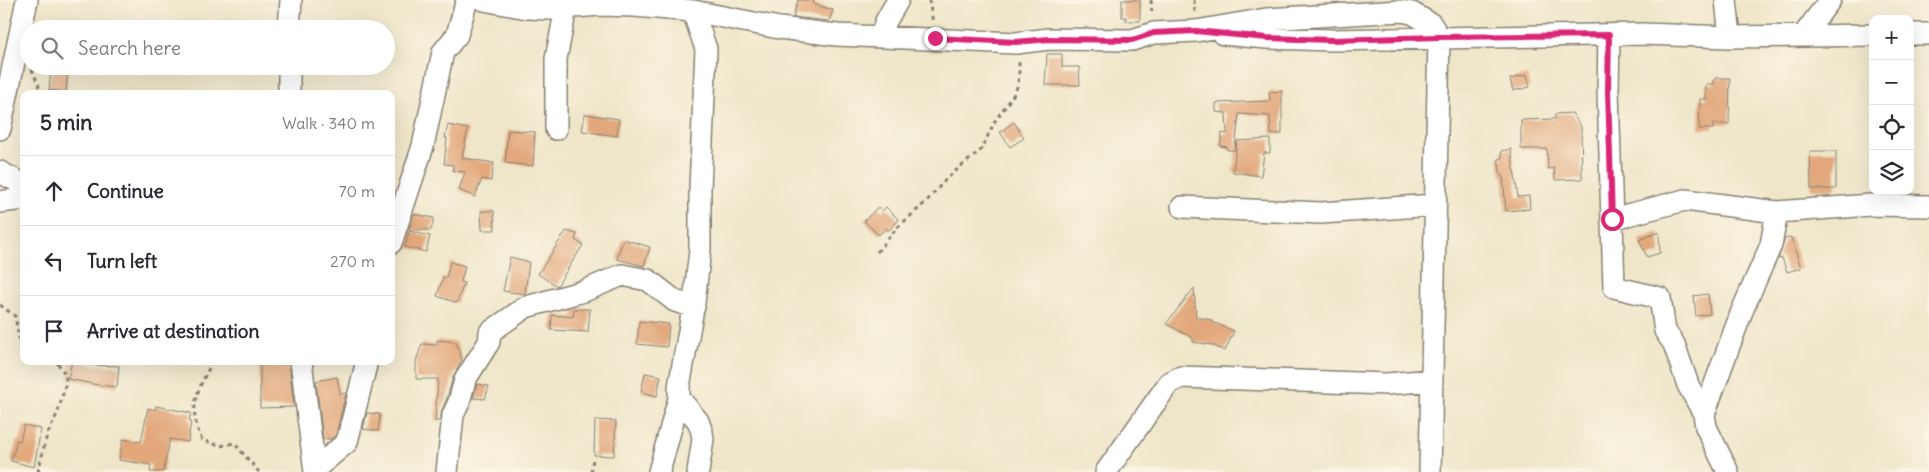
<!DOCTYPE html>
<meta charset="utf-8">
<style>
:root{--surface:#fff;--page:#f7f7f7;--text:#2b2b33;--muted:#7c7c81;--line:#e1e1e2}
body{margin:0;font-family:Delius,sans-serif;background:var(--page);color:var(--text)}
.controls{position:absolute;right:15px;top:15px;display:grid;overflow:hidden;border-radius:10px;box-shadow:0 5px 20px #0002}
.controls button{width:45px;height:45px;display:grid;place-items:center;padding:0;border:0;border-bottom:1px solid var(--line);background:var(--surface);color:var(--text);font:25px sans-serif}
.stop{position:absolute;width:15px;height:15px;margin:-11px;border:4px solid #db2777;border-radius:50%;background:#fff}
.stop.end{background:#db2777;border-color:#fff;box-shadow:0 1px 5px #0008}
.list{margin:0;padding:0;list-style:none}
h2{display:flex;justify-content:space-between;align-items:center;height:65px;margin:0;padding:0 20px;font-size:21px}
h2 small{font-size:16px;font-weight:400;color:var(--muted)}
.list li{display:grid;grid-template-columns:32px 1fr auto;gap:15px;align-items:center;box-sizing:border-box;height:70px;padding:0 20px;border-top:1px solid var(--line)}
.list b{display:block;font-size:19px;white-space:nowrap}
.list em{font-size:16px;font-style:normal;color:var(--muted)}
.icon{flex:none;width:28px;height:28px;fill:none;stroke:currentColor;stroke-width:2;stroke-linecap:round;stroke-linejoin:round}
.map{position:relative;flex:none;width:1929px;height:472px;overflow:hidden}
.search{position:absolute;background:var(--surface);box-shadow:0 5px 20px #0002;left:20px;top:20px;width:375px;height:55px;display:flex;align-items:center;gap:12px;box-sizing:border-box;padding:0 18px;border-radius:28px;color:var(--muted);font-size:19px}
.panel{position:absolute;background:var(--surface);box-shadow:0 5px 20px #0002;left:20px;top:90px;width:375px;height:275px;border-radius:10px}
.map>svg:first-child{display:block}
.building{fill:#e2a87c}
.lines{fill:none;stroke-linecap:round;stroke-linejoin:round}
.minor-casing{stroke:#868172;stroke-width:24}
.path{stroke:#868172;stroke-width:3;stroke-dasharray:4 4;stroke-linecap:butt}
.minor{stroke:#fff;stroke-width:21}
.route{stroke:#db2777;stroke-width:6}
</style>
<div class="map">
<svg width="1929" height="472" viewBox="0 0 1929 472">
<rect width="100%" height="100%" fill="#fcf5e5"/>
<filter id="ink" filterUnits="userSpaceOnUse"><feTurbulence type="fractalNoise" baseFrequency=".02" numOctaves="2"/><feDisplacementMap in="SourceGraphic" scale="10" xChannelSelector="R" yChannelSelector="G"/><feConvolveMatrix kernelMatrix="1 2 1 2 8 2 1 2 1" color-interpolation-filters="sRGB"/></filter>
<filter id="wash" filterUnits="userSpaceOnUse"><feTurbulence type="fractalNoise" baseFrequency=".0096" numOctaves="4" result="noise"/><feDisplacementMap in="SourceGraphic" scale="20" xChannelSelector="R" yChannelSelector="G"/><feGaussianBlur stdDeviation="1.12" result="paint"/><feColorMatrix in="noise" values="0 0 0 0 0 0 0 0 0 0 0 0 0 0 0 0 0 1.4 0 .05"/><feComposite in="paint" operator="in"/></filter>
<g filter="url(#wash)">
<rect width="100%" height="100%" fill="#efe6c9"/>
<g id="blocks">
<path class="building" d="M798,0h16l-1,4 20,6 -4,11 -36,-4z
M1122,0h18v21h-14v-4h-4z
M1047,54h15v13h17l1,18h-35z
M51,68l17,2 -2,22 -17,-2z
M1527,75l3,12 -17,4 -3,-12z
M1715,78h15l-1,46h-16v5h-14l1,-30h6v-15h8z
M1282,91v43h-11l-1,-18 -31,-2 -4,36h-8v-3l-7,-1 2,-13 5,1 -1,-21 -10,-1v-9l54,-2 -1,-9z
M1572,113l9,14 1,52 -27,1 -1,-12 -6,1 -1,-20h-26v-29l34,-1v-5z
M585,114l34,5 -2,17 -35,-5z
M1014,122l10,16 -14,9 -10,-15z
M448,125l20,4 -6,29 32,5 -3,18 -9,-2 -7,18 -16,-7 6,-18 -12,-1v-6l-9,-1 3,-26h-2z
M508,130l27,2 -2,34 -28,-3z
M1270,139v14h-6l-3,23 -28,-4 4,-31z
M1511,149l7,48 11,-1 1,13 -24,2 -3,-35h-2l-3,-17 4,-1 -1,-7z
M1810,151h26v38h-25z
M878,207l4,4 4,-4 13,13 -11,11 -2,-3 -7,7 -15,-14z
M481,211h13l1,19h-13z
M414,214l20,4 -3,12h-22z
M409,231l21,5 -4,16 -21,-5z
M566,231l11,3 -2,6 8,5 -26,41 -19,-12z
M1659,232l1,21 -13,4 -8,-17z
M1791,237l10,31 -14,4 -5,-14 -4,1 7,-20z
M623,239l27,8 -6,19 -27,-7z
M510,257l19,5 -4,32 -22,-3z
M450,262l15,4 -4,16 3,1 -7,20 -20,-7 6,-19 3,1z
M1194,288l2,29 16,3v2l22,9 -9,20 -13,-6 -19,-3v-4l-27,-14z
M1708,294l2,20 -14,2 -2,-20z
M574,309h16l-2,23 -37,-2 1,-15 21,2z
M639,321l30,3 -2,23 -30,-3z
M437,340l19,2 6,17 -9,18 -6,21 -5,12 -2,11h-5l3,-42h-22v-18l6,-17 15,1z
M72,361h18l-1,4 30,1 -2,21 -19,-2 -30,-6z
M260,361h29l5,46 -34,1z
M645,373l16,3 -4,20 -16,-4z
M337,377l3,17 6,-1 -10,42 -5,4h-8l-7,-58z
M477,384l12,2 -4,13 -12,-1z
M156,406l35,7 -2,7 2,1 -3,21 -18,-3 -7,33h-13l1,-7 -32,-5 4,-21 18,3 7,-34 7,2z
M367,413l13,1 -2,17 -15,-2z
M595,420l21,1 -2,35 -20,-1z
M24,425l17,4 -7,38 -23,-6 6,-21 3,1z"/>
</g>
</g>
<g filter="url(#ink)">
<use href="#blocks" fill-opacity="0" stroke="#868172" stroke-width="1"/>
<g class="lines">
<g class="minor-casing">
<path id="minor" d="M484,0l43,8 22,1 51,-4 34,1 59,5 86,17 58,7 179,8 33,-4 83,1 22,-7 42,-2 70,-12 135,-8 11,2 19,11 8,13 -9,435
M1726,0l4,37
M693,11l13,38 -6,140v61l-6,53 -15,84v11l19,23 4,11 1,7 -5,33
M289,29l2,-29
M1223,34l44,4 65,2 310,-6 88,3 143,-2
M1910,34h19
M1609,35l-1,55 6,197 46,11 5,33 9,13 14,41 16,29 2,13 22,45
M881,36l5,-15 12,-21
M1803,36l27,-36
M289,66v28
M0,129l27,-129
M556,129v-70l10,-51
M0,172l24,13
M0,202l24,-3
M1182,207l139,6 113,-8
M1612,219l73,-19 92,12 94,-7 58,1
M391,243l32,-97 20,-94 14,-17 10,-35
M301,361l14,111
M1704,414l38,-103 29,-66 6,-33
M315,469l32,-27 20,-81
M447,472l6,-57 6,-13 6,-22 24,-38 1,-10 36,-25 58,-16 38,-16 26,5 27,21 19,6
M659,472l20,-74
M1106,472l63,-89 12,-6 206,7 44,-4"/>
</g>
<path class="path" d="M929,0l4,23
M1151,0l1,15
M1194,0l1,13
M32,69l10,25
M877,252l20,-24 29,-26 20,-23 35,-29 14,-29 21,-30 3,-14v-17
M0,305l15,11 4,22 5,3
M213,361c-16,29 -26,47 -11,79l19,6 13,-3 25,29
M38,472l9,-37 11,-23 8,-30v-7l-10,-14
M591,472l2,-13"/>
<use href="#minor" class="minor"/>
</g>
</g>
<g class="lines" filter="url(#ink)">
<path class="route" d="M935,38l81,4 33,-3 83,1 22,-7 42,-2 71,7 65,2 107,-3 170,-2 -1,55 4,129"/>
</g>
</svg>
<div class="controls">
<button>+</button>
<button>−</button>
<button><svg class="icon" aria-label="locate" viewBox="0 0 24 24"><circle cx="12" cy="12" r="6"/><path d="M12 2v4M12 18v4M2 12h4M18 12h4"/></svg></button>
<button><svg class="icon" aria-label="layers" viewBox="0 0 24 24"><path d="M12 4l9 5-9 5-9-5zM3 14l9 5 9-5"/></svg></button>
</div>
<div class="stop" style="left:1612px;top:219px"></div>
<div class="stop end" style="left:935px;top:38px"></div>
<div class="search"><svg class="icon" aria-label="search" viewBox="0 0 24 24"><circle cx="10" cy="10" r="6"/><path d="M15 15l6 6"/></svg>Search here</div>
<section class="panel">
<h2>5 min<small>Walk · 340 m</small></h2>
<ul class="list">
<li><svg class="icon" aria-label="ahead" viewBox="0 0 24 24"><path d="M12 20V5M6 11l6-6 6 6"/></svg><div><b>Continue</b></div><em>70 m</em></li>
<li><svg class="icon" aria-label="left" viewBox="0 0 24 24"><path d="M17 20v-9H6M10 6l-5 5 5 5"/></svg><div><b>Turn left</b></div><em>270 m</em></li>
<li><svg class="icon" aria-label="arrive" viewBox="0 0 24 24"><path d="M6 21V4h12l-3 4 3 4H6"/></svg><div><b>Arrive at destination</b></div></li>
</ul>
</section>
</div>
